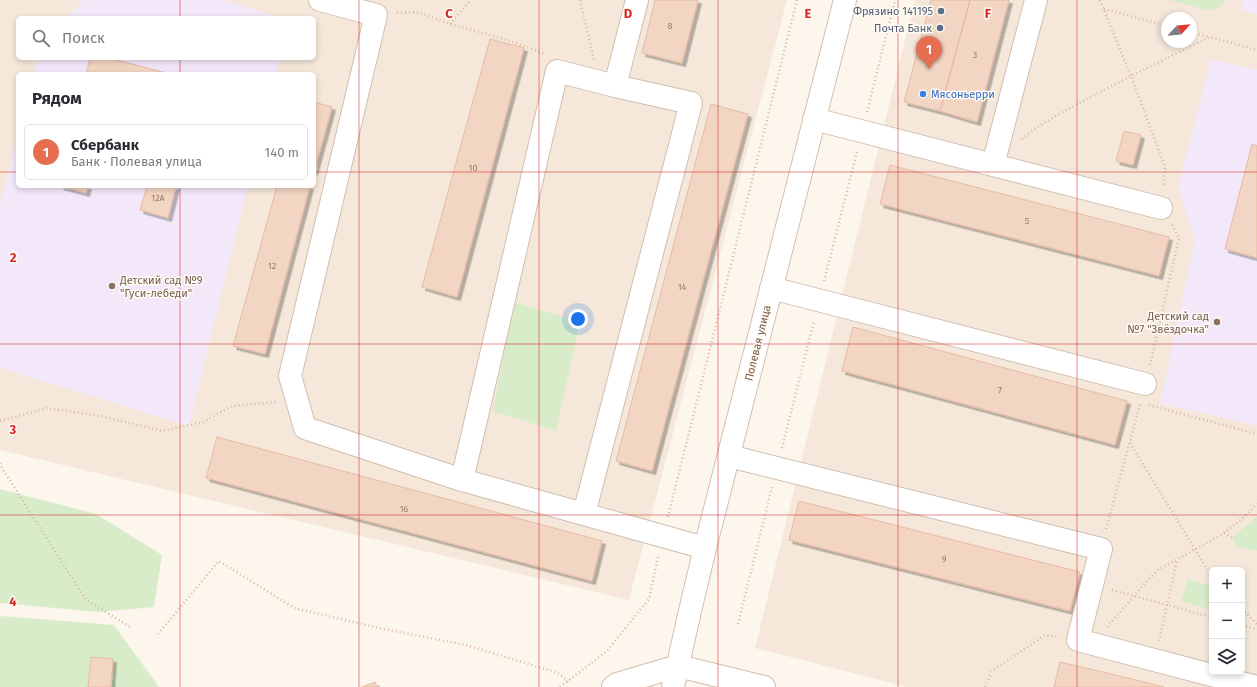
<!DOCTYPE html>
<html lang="ru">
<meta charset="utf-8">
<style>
:root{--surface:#fff;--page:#f2f2f3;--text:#2b2b33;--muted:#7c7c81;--line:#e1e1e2;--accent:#e76f51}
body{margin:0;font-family:"Fira Sans",sans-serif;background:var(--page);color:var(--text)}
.controls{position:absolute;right:12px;bottom:12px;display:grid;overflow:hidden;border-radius:6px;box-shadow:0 2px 6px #0003}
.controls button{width:36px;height:36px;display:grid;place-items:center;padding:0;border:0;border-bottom:1px solid var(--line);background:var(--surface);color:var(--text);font:20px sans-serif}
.compass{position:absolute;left:1161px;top:12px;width:36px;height:36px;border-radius:50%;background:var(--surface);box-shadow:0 2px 6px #0003;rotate:64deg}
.you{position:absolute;left:578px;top:319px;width:14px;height:14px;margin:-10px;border:3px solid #fff;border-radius:50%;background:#1a73e8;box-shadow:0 0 0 6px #1a73e833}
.badge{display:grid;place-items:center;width:26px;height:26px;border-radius:50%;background:var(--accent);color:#fff;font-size:13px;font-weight:700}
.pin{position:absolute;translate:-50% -33px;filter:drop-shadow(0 1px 2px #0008)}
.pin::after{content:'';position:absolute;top:21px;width:14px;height:12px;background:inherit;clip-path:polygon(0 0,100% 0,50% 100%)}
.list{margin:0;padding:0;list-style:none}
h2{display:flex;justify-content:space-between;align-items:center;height:52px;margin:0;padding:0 16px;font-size:17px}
h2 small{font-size:13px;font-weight:400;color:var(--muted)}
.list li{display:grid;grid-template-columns:26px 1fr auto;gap:12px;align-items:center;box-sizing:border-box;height:56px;margin:0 8px 8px;padding:0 8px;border:1px solid var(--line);border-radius:6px}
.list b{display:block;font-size:15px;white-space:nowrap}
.list p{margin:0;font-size:13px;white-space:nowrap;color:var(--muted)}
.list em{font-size:13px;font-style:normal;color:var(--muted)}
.icon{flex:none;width:22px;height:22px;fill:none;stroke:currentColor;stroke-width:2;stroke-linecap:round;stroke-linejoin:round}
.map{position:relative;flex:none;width:1257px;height:687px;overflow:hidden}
.search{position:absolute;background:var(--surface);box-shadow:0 2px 6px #0003;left:16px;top:16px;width:300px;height:44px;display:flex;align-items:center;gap:10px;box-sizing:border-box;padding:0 14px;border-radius:6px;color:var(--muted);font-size:15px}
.panel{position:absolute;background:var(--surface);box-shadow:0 2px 6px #0003;left:16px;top:72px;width:300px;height:116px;border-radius:6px}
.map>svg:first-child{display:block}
.residential{fill:#f5e8da;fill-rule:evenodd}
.education{fill:#f3e8fa}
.green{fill:#d8ecc9}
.building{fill:#f3d5c3;stroke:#e6bba3;filter:url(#shadow)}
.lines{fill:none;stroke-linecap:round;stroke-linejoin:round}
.minor-casing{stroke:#d1beb0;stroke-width:24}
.path{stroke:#d9b8a5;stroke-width:2.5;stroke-dasharray:1 3;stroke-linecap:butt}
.minor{stroke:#fff;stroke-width:22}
.grid{fill:none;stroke:#d62828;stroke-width:1;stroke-opacity:0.55}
.service-dot{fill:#5c6f8a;stroke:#fffaf3;stroke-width:1.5}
.shop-dot{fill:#3f7fe0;stroke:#fffaf3;stroke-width:1.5}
.education-dot{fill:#8d6e63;stroke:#fffaf3;stroke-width:1.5}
.labels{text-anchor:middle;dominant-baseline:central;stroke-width:3;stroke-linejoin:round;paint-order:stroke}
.number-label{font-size:9px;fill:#987a6a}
.service-label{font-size:11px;fill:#4e5e75;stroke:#fffaf3;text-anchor:end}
.shop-label{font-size:11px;fill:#366cbe;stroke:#fffaf3;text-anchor:start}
.education-label{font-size:11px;fill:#785e54;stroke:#fffaf3;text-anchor:start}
.street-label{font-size:11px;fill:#7a5c4d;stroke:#fffaf3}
.grid-label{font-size:13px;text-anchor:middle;font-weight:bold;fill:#d62828;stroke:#fffaf3;stroke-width:3;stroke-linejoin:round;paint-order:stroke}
</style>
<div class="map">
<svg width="1257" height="687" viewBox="0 0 1257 687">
<defs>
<filter id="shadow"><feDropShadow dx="3.5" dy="3.5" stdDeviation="0" flood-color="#0004"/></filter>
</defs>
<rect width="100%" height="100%" fill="#fdf6ec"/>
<path class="residential" d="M0,0h787l-158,600 -629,-150zM18,18h296v40h-296zM18,74h296v112h-296z
M915,0h342v687h-350l-152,-39zM1167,18h24v24h-24zM1212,570h30v102h-30z"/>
<path class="education" d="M83,0h139l59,18h-214z
M1243,0h14v15l-16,-5z
M37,58h243l-4,16h-243z
M1211,59l46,11v355l-97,-21 35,-164 -17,-52z
M18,134v52h230l-59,240 -189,-58v-163z"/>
<path class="green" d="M1169,0h55l-2,5 -6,5 -13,-1z
M514,302l66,20 -24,109 -63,-20z
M0,489l96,25 66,41 -8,52 -55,5 -99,-9z
M1257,516v35l-20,-5 -5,-8z
M1188,579l24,7v24l-31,-9z
M0,616l114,9 45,62h-159z"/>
<path class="building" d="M655,0h43l-16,63 -40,-10z
M931,0h39l-30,111 -36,-9z
M970,0h39l-32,122 -37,-11z
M490,39l34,9 -67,249 -35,-10z
M90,58h19l61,16h-84z
M314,102l18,5 -18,65z
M711,104l37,10 -96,357 -36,-10z
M1124,131l17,4 -8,30 -17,-4z
M1252,144l5,2v112l-32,-9z
M890,165l279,72 -10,39 -279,-72z
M60,186h28l-2,7z
M147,186h29l-8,32 -28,-8z
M277,186h33l-45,168 -32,-8z
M853,327l274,74 -12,44 -273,-74z
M217,437l385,104 -10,40 -386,-103z
M799,501l281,71 -10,39 -281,-71z
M91,657l22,2 -2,28h-23z
M1060,662l43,10 61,15h-110z
M375,682l2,5h-15z"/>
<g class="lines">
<g class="minor-casing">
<path id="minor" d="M320,0l56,15 -86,361 15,52 157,52 243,68
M814,119l347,89
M993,165l43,-165
M771,288l374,96
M729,456l372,93 -23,91 179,47
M462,480l95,-409 58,15
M584,514l107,-411 -76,-17 22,-86
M613,687l4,-3 61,-18 86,21
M673,687l17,-76 15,-63 140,-548"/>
</g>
<path class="path" d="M580,0l14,60
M1100,0l31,76 34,91 -2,20
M1104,9l63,17
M397,13l21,-1 32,12 58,16 37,14
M450,24l21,-24
M1191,32l18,5
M867,112l28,-112
M1022,139c18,-16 43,-28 65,-40 40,-21 81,-42 123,-62l47,13
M824,281l33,-129
M1150,365l29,-127 -7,-13
M1149,405l108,29
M0,421l47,-13 54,8 61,15 41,-9 29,-16 45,-4
M1130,443l82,134
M782,448l32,-127
M0,463l2,5 84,132 46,28
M668,517l129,-517
M1106,529l34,-125
M1224,533l8,5
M1112,590l100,27
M1242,609l15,15
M738,624l34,-137
M1242,625l15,4
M1107,627l39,-45 12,-12 66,-37 19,-15 14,-14
M158,634l61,-73 75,47 85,20 87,17 92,28 10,8
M1159,641l18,-81
M560,687l47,-36 42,-52 9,-42
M985,687l7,-16 53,-36 14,2"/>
<use href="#minor" class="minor"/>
</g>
<path class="grid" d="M180,0v18M359,0v687M539,0v687M718,0v687M898,0v687M1077,0v687M180,58v16M0,172h18M314,172h943M180,186v501M0,344h1257M0,515h1257"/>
<g class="service-dot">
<circle cx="941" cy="11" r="4"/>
<circle cx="940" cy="28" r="4"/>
</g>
<circle class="shop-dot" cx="923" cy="94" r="4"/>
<g class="education-dot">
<circle cx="112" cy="286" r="4"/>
<circle cx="1217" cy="322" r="4"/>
</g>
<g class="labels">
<g class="number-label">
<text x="670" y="26">8</text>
<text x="975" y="55">3</text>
<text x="473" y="168">10</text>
<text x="158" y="198">12А</text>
<text x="1027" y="221">5</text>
<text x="272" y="266">12</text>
<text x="682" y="287">14</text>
<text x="1000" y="390">7</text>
<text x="404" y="509">16</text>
<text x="944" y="559">9</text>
</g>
<g class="service-label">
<text x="933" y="11">Фрязино 141195</text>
<text x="932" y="28">Почта Банк</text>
</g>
<g class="shop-label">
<text x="931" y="94">Мясоньерри</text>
</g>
<g class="education-label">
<text x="120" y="280">Детский сад №9<tspan x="120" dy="13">"Гуси-лебеди"</tspan></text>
<text x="1209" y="316" text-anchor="end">Детский сад<tspan x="1209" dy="13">№7 "Звёздочка"</tspan></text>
</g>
<g class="street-label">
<text transform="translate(758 343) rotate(-76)">Полевая улица</text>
</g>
</g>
<g class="grid-label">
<text x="449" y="18">C</text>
<text x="628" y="18">D</text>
<text x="808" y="18">E</text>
<text x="988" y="18">F</text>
<text x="13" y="262">2</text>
<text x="13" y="434">3</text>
<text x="13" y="606">4</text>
</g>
</svg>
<div class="controls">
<button>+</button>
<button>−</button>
<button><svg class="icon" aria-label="layers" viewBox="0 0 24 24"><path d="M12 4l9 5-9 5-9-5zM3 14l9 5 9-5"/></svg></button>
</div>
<svg class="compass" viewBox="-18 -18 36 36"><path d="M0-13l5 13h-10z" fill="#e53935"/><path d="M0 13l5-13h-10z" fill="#7c7c81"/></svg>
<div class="you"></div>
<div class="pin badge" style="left:929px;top:69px">1</div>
<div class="search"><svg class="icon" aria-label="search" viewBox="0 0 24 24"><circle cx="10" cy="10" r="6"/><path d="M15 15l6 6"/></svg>Поиск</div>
<section class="panel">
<h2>Рядом<small></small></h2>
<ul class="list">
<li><span class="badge">1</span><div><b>Сбербанк</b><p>Банк · Полевая улица</p></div><em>140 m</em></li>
</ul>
</section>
</div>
